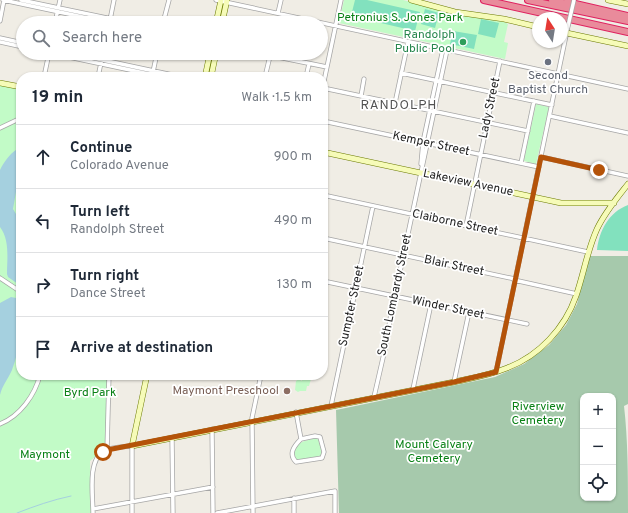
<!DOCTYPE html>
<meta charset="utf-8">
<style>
:root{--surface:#fff;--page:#f2f2f3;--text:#1f2937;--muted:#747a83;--line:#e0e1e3}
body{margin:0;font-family:Overpass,sans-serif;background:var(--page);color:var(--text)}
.controls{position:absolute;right:12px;bottom:12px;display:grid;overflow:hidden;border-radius:8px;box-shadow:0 1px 3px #0004}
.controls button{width:36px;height:36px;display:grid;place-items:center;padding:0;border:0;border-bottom:1px solid var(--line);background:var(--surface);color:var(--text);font:20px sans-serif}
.compass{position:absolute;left:532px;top:12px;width:36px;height:36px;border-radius:50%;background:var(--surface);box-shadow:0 1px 3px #0004;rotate:348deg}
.stop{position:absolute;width:12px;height:12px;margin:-9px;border:3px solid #b45309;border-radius:50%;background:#fff}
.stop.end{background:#b45309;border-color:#fff;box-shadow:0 1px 4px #0008}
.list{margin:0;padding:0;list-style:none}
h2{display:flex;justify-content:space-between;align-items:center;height:52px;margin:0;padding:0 16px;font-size:17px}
h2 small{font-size:13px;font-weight:400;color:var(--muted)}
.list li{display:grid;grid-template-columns:26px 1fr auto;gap:12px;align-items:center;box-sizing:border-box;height:64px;padding:0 16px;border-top:1px solid var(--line)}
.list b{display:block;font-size:15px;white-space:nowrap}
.list p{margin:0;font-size:13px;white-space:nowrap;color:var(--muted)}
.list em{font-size:13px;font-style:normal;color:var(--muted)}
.icon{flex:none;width:22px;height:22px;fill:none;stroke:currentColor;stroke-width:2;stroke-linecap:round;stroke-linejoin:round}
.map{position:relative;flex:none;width:628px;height:513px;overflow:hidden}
.search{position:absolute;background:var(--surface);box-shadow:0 1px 3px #0004;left:16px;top:16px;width:312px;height:44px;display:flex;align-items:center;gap:10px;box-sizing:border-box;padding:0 14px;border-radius:22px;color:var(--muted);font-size:15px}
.panel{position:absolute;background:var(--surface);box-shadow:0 1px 3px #0004;left:16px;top:72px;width:312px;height:308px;border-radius:16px}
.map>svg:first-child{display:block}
.cemetery{fill:#a6c9ac;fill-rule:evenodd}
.park{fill:#c2fbc7}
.pitch{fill:#82e1be}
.water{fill:#a5d0df}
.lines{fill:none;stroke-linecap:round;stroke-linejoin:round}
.stream{stroke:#a5d0df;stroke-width:1}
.street-casing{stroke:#a6a6a6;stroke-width:5}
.secondary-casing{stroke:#6b7a03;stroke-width:6}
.highway-casing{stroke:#df215f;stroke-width:8}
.street{stroke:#fff;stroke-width:3.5}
.secondary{stroke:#f6fbb8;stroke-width:5}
.highway{stroke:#e98b9b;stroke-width:6}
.street-bridge-casing{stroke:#a6a6a6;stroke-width:5;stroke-linecap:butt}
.street-bridge{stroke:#fff;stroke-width:3.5}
.route{stroke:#b45309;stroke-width:5}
.leisure-dot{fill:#2e9e5b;stroke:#fff;stroke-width:1.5}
.worship-dot{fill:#6b7280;stroke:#fff;stroke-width:1.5}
.education-dot{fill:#8d6e63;stroke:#fff;stroke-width:1.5}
.labels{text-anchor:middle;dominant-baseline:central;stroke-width:3.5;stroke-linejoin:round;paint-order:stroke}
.park-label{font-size:12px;fill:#098116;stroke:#fff}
.leisure-label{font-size:12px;fill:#27864d;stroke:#fff;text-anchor:end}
.worship-label{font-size:12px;fill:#5b616d;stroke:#fff}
.street-label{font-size:12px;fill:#1f1f1f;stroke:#fff}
.education-label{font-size:12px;fill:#785e54;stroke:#fff;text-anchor:end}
.neighbourhood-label{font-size:13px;letter-spacing:1px;fill:#525252;stroke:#fff}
</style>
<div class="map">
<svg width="628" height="513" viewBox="0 0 628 513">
<rect width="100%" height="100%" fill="#f0ede5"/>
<path class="cemetery" d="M589,256h39v148l-4,2c4,34 4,72 4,107h-289l-3,-103 159,-33 29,-13 25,-19 17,-20 11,-21zM583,396h30v102h-30z"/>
<path class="park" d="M344,0h59l57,15 44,7 4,2 -4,18 4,1 -3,16 -166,-36z
M0,85l21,5v285h87l-1,72 -17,14 1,52h-91z
M536,104l13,3 -13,57 -12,-3v-1z
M302,377l9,2 -2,7h-2l-1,5h-6l-2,1 -3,-2 1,-9 3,-2 3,2z
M316,438l3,2 3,14 -1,2 -22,4h-3c-10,-15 10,-20 20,-22z"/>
<path class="pitch" d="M355,0h12l53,12 -5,19 -64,-15z
M425,9l14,4 -4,15 -14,-4z
M481,19l18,4 -4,15 -17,-4z
M453,31l24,4 -3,14 -24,-5z
M628,205v46l-31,-1c2,-19 12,-38 31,-45z"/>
<path class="water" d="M21,147v37h-1l-3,2 -4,23 3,5h5v72l-13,-9 -1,-3c0,-15 3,-34 -7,-47v-57c5,-10 11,-18 21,-23z
M11,297l10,2c0,25 0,48 -9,71 -4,9 -10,16 -12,25v-92z"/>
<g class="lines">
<path class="stream" d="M17,513c18,-7 35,-13 54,-17"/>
<g class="street-casing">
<path id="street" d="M3,0l108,23
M21,0l110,23
M216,0l412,89
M278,13l3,-13
M110,20l4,-20
M0,21l4,-21
M55,23l5,-23
M163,23l6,-23
M0,38l23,5
M0,42l23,5
M50,53l113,24
M70,53l112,24
M258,53l69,14
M153,72l4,-19
M401,73l151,32
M44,77l5,-24
M98,77l5,-24
M265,77l5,-21
M306,77l3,-13
M323,86l18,-86
M323,88l205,43
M361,96l3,-17
M395,103l13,-61
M550,116l78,17
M323,121l216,46
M0,128l21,-10
M541,157l87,19
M521,163l13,-62
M421,164l2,-22 20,-93
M323,195l265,57
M466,226l34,-165
M323,238l192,41
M0,278l21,14
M514,280l63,14
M323,281l204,43
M496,372l72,-346
M454,382l15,-70
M413,389l18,-85
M374,397l11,-48 6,-35 56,-264
M331,406l42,-200
M296,412l5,27c-7,7 -13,15 -5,23l26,-4 2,-6 -4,-15 -5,-1 -14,3
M0,424c20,-8 35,-29 40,-49
M212,429l1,84
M172,438l1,75
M107,450l2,-75
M294,498v15
M93,509l120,-22
M93,513c0,-17 -6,-53 11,-62 8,-4 20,-4 28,-5v67
M217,513l118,-22v22
M253,513l-1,-95 9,-43"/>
</g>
<g class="secondary-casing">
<path id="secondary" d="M411,0l44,12 49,7 34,8
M608,0l20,4
M216,23l5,-23
M222,23l5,-23
M562,32l66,14
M205,77l5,-24
M211,77l5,-24
M0,83l21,4
M323,152l238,51h53
M147,375l-15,71 322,-64c18,-4 36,-7 53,-14 32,-12 58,-40 69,-72 8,-23 11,-45 21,-67 8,-17 20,-31 31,-45"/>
</g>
<g class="highway-casing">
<path id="highway" d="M484,0l144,32
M528,0l100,21
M552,0l18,5
M567,2l61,14"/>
</g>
<use href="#street" class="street"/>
<use href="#secondary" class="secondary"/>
<use href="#highway" class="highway"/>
<g class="street-bridge-casing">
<path id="street-bridge" d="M568,26l6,-26"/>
</g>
<use href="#street-bridge" class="street-bridge"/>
</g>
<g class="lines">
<path class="route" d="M103,452l4,-2 347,-68 42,-10 45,-215 58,13"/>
</g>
<circle class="leisure-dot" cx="463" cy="42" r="4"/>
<circle class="worship-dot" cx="548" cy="62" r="4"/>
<circle class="education-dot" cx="287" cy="391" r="4"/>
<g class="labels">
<g class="park-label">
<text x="400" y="18">Petronius S. Jones Park</text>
<text x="90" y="393">Byrd Park</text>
<text x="538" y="407">Riverview<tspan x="538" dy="14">Cemetery</tspan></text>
<text x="434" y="445">Mount Calvary<tspan x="434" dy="14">Cemetery</tspan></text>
<text x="45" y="455">Maymont</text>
</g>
<g class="leisure-label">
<text x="455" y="35">Randolph<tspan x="455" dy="14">Public Pool</tspan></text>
</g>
<g class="worship-label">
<text x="548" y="76">Second<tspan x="548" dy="14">Baptist Church</tspan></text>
</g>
<g class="street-label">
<text transform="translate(490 108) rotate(-78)">Lady Street</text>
<text transform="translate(431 144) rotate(12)">Kemper Street</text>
<text transform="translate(468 183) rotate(12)">Lakeview Avenue</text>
<text transform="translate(455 223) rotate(12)">Claiborne Street</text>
<text transform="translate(454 266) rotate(12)">Blair Street</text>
<text transform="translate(395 295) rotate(-78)">South Lombardy Street</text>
<text transform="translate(352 306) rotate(-78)">Sumpter Street</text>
<text transform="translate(448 308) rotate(12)">Winder Street</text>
</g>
<g class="education-label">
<text x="279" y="391">Maymont Preschool</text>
</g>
<g class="neighbourhood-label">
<text x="399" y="106">RANDOLPH</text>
</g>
</g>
</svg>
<div class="controls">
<button>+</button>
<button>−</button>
<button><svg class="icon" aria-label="locate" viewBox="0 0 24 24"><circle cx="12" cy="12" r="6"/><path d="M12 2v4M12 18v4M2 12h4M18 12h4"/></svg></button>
</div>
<svg class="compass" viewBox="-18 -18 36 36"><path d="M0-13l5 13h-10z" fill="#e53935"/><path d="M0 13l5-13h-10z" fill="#747a83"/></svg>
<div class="stop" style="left:103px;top:452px"></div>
<div class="stop end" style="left:599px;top:170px"></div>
<div class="search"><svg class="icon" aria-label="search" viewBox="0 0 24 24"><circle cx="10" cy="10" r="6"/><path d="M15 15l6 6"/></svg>Search here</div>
<section class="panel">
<h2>19 min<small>Walk · 1.5 km</small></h2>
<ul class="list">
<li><svg class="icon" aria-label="ahead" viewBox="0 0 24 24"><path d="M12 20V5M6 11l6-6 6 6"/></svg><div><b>Continue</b><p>Colorado Avenue</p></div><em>900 m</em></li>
<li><svg class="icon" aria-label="left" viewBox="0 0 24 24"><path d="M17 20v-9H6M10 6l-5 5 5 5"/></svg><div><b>Turn left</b><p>Randolph Street</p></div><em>490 m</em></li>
<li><svg class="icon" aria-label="right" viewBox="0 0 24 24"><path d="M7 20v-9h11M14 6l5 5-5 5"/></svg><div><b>Turn right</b><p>Dance Street</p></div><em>130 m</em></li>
<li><svg class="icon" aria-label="arrive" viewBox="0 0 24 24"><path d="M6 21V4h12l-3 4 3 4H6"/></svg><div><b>Arrive at destination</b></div></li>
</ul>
</section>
</div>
